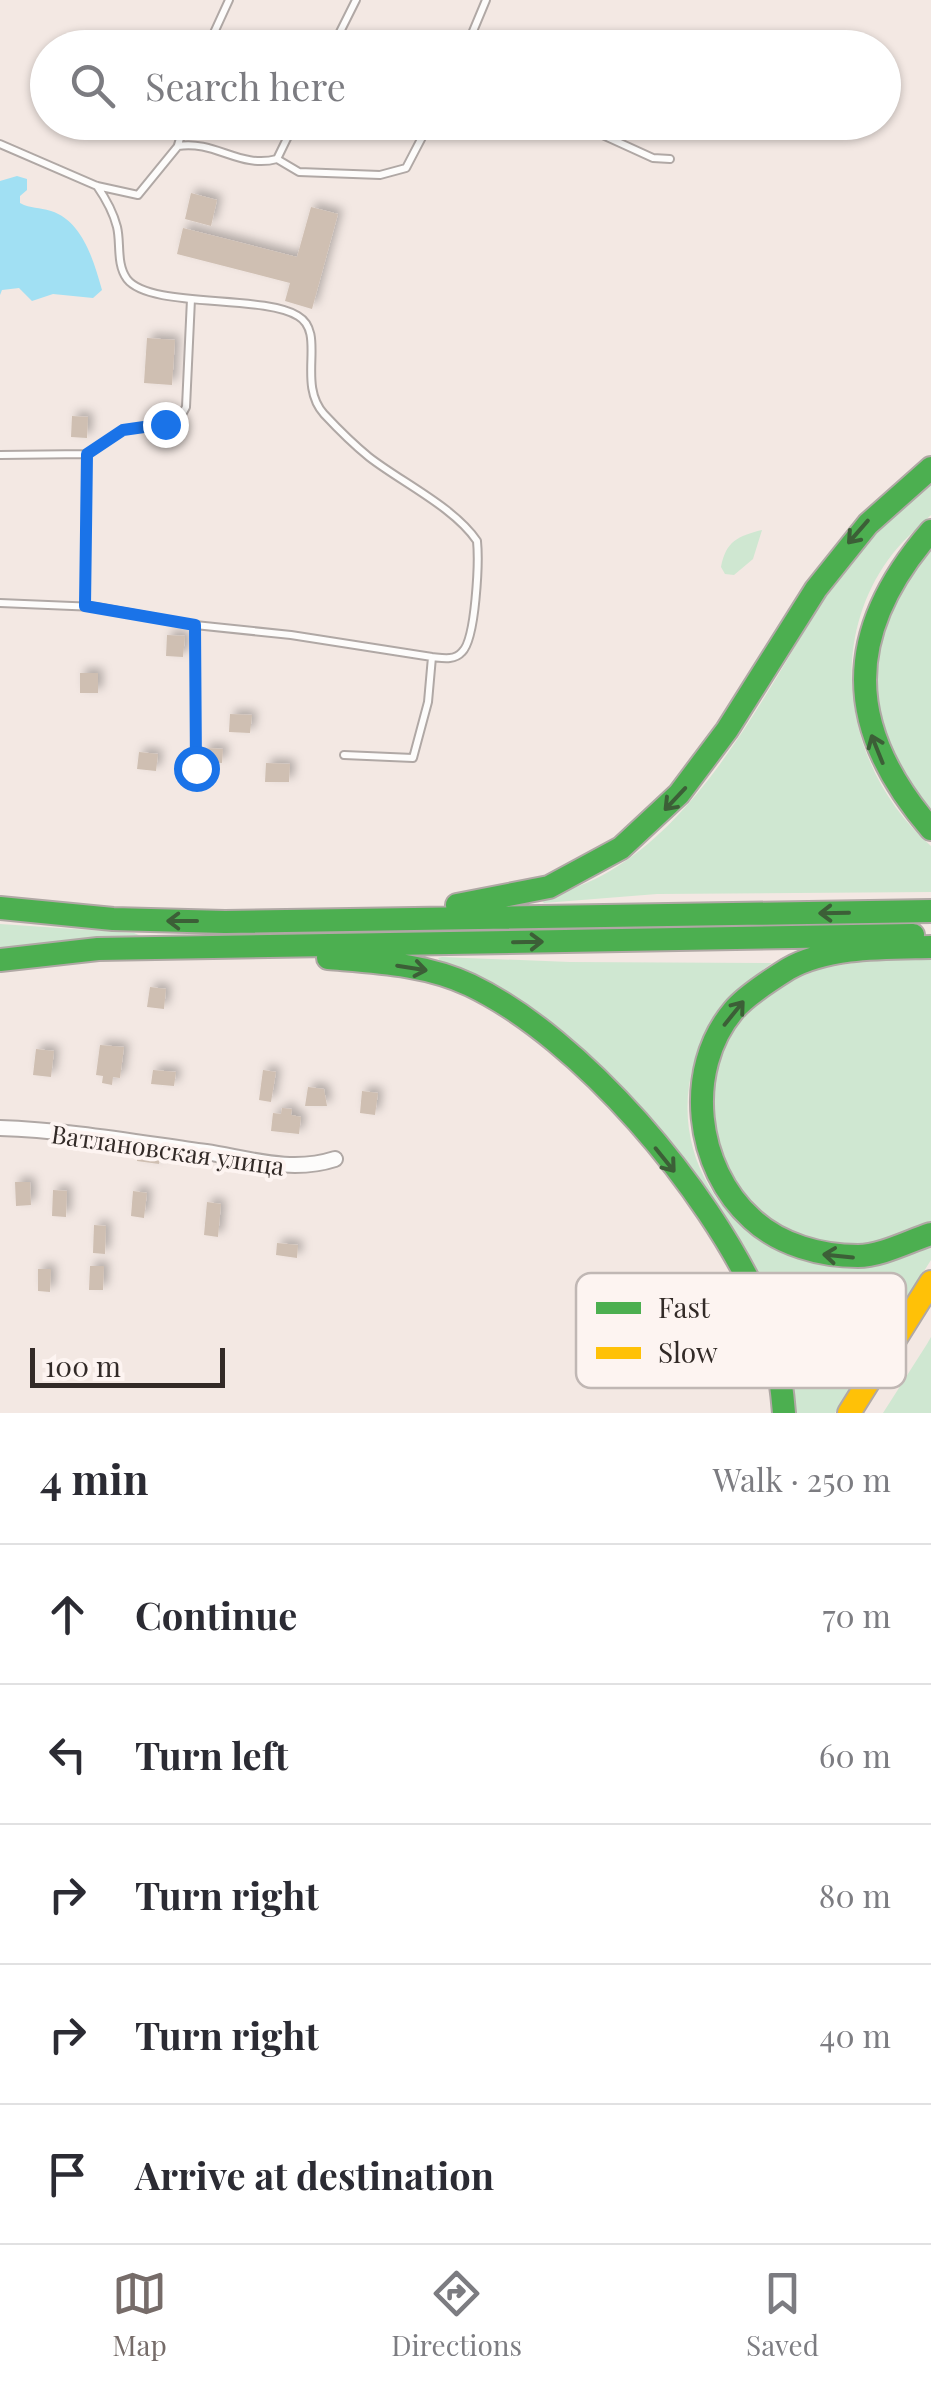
<!DOCTYPE html>
<meta charset="utf-8">
<style>
:root{--surface:#fff;--page:#f2f2f3;--text:#2b2b33;--muted:#7c7c81;--line:#e1e1e2;--accent:#766c69}
body{margin:0;font-family:"Playfair Display",serif;background:var(--page);color:var(--text)}
.scale{position:absolute;left:30px;bottom:25px;width:195px;box-sizing:border-box;padding-left:10px;border:5px solid #322a27;border-top:0;font-size:28px;line-height:35px;white-space:nowrap;color:#322a27;-webkit-text-stroke:8px #fdf4f1;paint-order:stroke}
.stop{position:absolute;width:30px;height:30px;margin:-22px;border:8px solid #1a73e8;border-radius:50%;background:#fff}
.stop.end{background:#1a73e8;border-color:#fff;box-shadow:0 2px 10px #0008}
.list{margin:0;padding:0;list-style:none}
h2{display:flex;justify-content:space-between;align-items:center;height:130px;margin:0;padding:0 40px;font-size:42px}
h2 small{font-size:32px;font-weight:400;color:var(--muted)}
.list li{display:grid;grid-template-columns:65px 1fr auto;gap:30px;align-items:center;box-sizing:border-box;height:140px;padding:0 40px;border-top:2px solid var(--line)}
.list b{display:block;font-size:38px;white-space:nowrap}
.list em{font-size:32px;font-style:normal;color:var(--muted)}
.icon{flex:none;width:55px;height:55px;fill:none;stroke:currentColor;stroke-width:2;stroke-linecap:round;stroke-linejoin:round}
.map{position:relative;flex:none;width:931px;height:1413px;overflow:hidden}
.search{position:absolute;background:var(--surface);box-shadow:0 2px 8px #0004;left:30px;right:30px;top:30px;height:110px;display:flex;align-items:center;gap:25px;box-sizing:border-box;padding:0 35px;border-radius:55px;color:var(--muted);font-size:38px}
.sheet{height:830px;background:var(--surface)}
nav{display:flex;justify-content:space-around;align-items:center;box-sizing:border-box;height:140px;border-top:2px solid var(--line);background:var(--surface);font-size:28px;color:var(--muted)}
nav a{display:grid;justify-items:center;gap:5px}
nav .on{color:var(--accent)}
.map>svg:first-child{display:block}
.green{fill:#cfe7d1}
.water{fill:#a1e0f3}
.building{fill:#cfbfb2;filter:url(#shadow)}
.lines{fill:none;stroke-linecap:round;stroke-linejoin:round}
.lane-casing{stroke:#b0a8a5;stroke-width:10}
.street-casing{stroke:#b0a8a5;stroke-width:18}
.fast-casing{stroke:#b0a8a5;stroke-width:26}
.slow-casing{stroke:#b0a8a5;stroke-width:26}
.lane{stroke:#fdfcfb;stroke-width:6}
.street{stroke:#fdfcfb;stroke-width:14}
.fast{stroke:#4caf50;stroke-width:22}
.slow{stroke:#ffc107;stroke-width:22}
.oneway{stroke:#3c5f37}
.route{stroke:#1a73e8;stroke-width:12}
.labels{text-anchor:middle;dominant-baseline:central;stroke-width:8;stroke-linejoin:round;paint-order:stroke}
.street-label{font-size:25px;fill:#322a27;stroke:#fdf4f1}
.key{fill:#fdf4f1;stroke:#c0b7b4;stroke-width:2.5}
.key-label{font-size:28px;fill:#322a27}
</style>
<div class="map">
<svg width="931" height="1413" viewBox="0 0 931 1413">
<defs>
<filter id="shadow"><feDropShadow dx="5" dy="-5" stdDeviation="5" flood-color="#0004"/></filter>
</defs>
<rect width="100%" height="100%" fill="#f3e8e3"/>
<path class="green" d="M931,480v35c-15,14 -31,28 -43,45 -65,91 -38,215 43,286v46l-274,2 -113,9 -2,-2 5,-3c21,-8 43,-15 63,-27 105,-62 170,-207 235,-307l18,-23z
M762,530l-9,29 -19,16 -9,-1 -4,-7c5,-26 17,-31 41,-37z
M931,544v269c-47,-51 -69,-129 -45,-196 9,-27 27,-51 45,-73z
M0,924l134,9 7,3 -73,4 -68,8z
M442,957l128,5 202,1c-20,15 -43,31 -56,52 -93,145 58,309 215,231v14l-96,153h-40l-1,-9 -110,-238 -66,-80 -65,-63 -61,-41 -51,-20 -3,-4z
M931,957v266l-69,24 -56,-7 -33,-16 -40,-41 -22,-59 6,-59 17,-35 16,-22 26,-21 44,-18 55,-10z
M931,1337v76h-48l44,-69z"/>
<path class="water" d="M17,176l10,3v11l-7,6v7c11,6 19,4 31,8 32,10 43,51 51,79l-9,8 -40,-4 -21,7 -13,-13 -17,2 -2,5v-114z"/>
<path class="building" d="M191,193l26,7 -6,26 -26,-7z
M311,207l27,7 -26,95 -27,-8 5,-18 -113,-29 6,-26 114,29z
M147,338l28,2 -3,45 -28,-2z
M72,416l16,1 -1,21 -16,-1z
M167,635l18,1 -2,21 -17,-1z
M80,673h18v20h-18z
M230,714l22,1 -2,18 -21,-1z
M204,748l19,1 -1,14 -19,-1z
M139,752l19,2 -2,17 -19,-2z
M266,763l24,1 -1,18h-24z
M150,987l16,2 -2,20 -17,-2z
M100,1045l24,2 -4,31 -7,-1 -1,8 -10,-2 1,-7 -7,-1z
M36,1049l18,2 -3,26 -18,-2z
M153,1070l23,2 -2,14 -23,-2z
M263,1070l13,2 -5,30 -12,-2z
M308,1087l16,2 3,17h-22z
M362,1091l16,2 -3,22 -15,-2z
M282,1108l10,1 -1,6 10,2 -2,17 -28,-3 2,-18 8,1z
M138,1148l23,3 -2,13 -22,-3z
M15,1182h15l1,23 -15,1z
M53,1190l14,1 -1,26 -14,-1z
M133,1191l14,2 -3,25 -13,-2z
M207,1202l14,2 -3,33 -14,-2z
M94,1225l12,1 -1,28 -12,-1z
M277,1243l21,2 -1,13 -21,-3z
M90,1266h14l-1,24h-14z
M38,1269h13l-1,23 -12,-1z"/>
<g class="lines">
<g class="lane-casing">
<path id="lane" d="M207,48l22,-48
M332,48l24,-48
M466,48l20,-48
M574,122l79,36 17,1
M0,144l97,42 41,9 40,-49c37,-6 62,23 99,13l18,-37
M178,145l7,-23
M277,159l22,13 81,3 26,-7 24,-46
M0,455l87,-1 36,-24 42,-6 15,-6 6,-11 5,-108
M0,603l96,4 99,18 96,10 141,22c10,1 22,4 30,-5 14,-13 17,-91 15,-111 -23,-34 -76,-59 -108,-84 -16,-13 -31,-28 -45,-43 -28,-31 3,-81 -26,-98 -35,-22 -148,-7 -171,-37 -11,-15 -6,-36 -10,-52 -4,-16 -11,-28 -20,-41
M85,606l2,-152
M195,625l1,143
M344,755l69,3 15,-56 4,-45"/>
</g>
<g class="street-casing">
<path id="street" d="M0,1128c67,2 140,15 206,24 44,7 86,21 129,7"/>
</g>
<g class="fast-casing">
<path id="fast" d="M931,531c-88,101 -88,196 0,298
M457,905l92,-18 72,-39 58,-54 48,-64 89,-141 52,-65 63,-56
M0,908l113,11 112,3 706,-11
M931,947c-46,1 -102,-1 -143,22 -16,10 -43,27 -55,42 -49,59 -38,157 19,208 28,26 69,37 106,37 23,0 51,-15 73,-22
M328,958c47,4 98,6 142,27 113,54 238,204 289,317 16,35 22,73 25,111
M0,960l98,-11 815,-14"/>
</g>
<g class="slow-casing">
<path id="slow" d="M849,1413l82,-131"/>
</g>
<use href="#lane" class="lane"/>
<use href="#street" class="street"/>
<use href="#fast" class="fast"/>
<use href="#slow" class="slow"/>
</g>
<defs><path id="oneway-shaft" d="M-6 0H5M1.5-3L5.5 0L1.5 3" fill="none" stroke-width="1.6" stroke-linecap="round" stroke-linejoin="round" transform="scale(2.5)"/></defs>
<g class="oneway">
<use href="#oneway-shaft" transform="translate(858 532) rotate(131)"/>
<use href="#oneway-shaft" transform="translate(877 749) rotate(-112)"/>
<use href="#oneway-shaft" transform="translate(675 799) rotate(133)"/>
<use href="#oneway-shaft" transform="translate(834 913) rotate(179)"/>
<use href="#oneway-shaft" transform="translate(182 921) rotate(-180)"/>
<use href="#oneway-shaft" transform="translate(528 942) rotate(-1)"/>
<use href="#oneway-shaft" transform="translate(412 968) rotate(9)"/>
<use href="#oneway-shaft" transform="translate(734 1013) rotate(-51)"/>
<use href="#oneway-shaft" transform="translate(665 1160) rotate(51)"/>
<use href="#oneway-shaft" transform="translate(838 1256) rotate(-174)"/>
</g>
<g class="lines">
<path class="route" d="M165,424l-42,6 -36,24 -2,152 110,19 1,143"/>
</g>
<g class="labels">
<g class="street-label">
<text transform="translate(168 1149) rotate(8)">Ватлановская улица</text>
</g>
</g>
<rect x="576" y="1273" width="330" height="115" rx="15" class="key"/>
<rect x="596" y="1302" width="45" height="12" fill="#4caf50"/>
<rect x="596" y="1347" width="45" height="12" fill="#ffc107"/>
<g class="key-label">
<text x="658" y="1318">Fast</text>
<text x="658" y="1363">Slow</text>
</g>
</svg>
<div class="scale">100 m</div>
<div class="stop" style="left:196px;top:768px"></div>
<div class="stop end" style="left:165px;top:424px"></div>
<div class="search"><svg class="icon" aria-label="search" viewBox="0 0 24 24"><circle cx="10" cy="10" r="6"/><path d="M15 15l6 6"/></svg>Search here</div>
</div>
<section class="sheet">
<h2>4 min<small>Walk · 250 m</small></h2>
<ul class="list">
<li><svg class="icon" aria-label="ahead" viewBox="0 0 24 24"><path d="M12 20V5M6 11l6-6 6 6"/></svg><div><b>Continue</b></div><em>70 m</em></li>
<li><svg class="icon" aria-label="left" viewBox="0 0 24 24"><path d="M17 20v-9H6M10 6l-5 5 5 5"/></svg><div><b>Turn left</b></div><em>60 m</em></li>
<li><svg class="icon" aria-label="right" viewBox="0 0 24 24"><path d="M7 20v-9h11M14 6l5 5-5 5"/></svg><div><b>Turn right</b></div><em>80 m</em></li>
<li><svg class="icon" aria-label="right" viewBox="0 0 24 24"><path d="M7 20v-9h11M14 6l5 5-5 5"/></svg><div><b>Turn right</b></div><em>40 m</em></li>
<li><svg class="icon" aria-label="arrive" viewBox="0 0 24 24"><path d="M6 21V4h12l-3 4 3 4H6"/></svg><div><b>Arrive at destination</b></div></li>
</ul>
</section>
<nav>
<a class="on"><svg class="icon" aria-label="map" viewBox="0 0 24 24"><path d="M3 6l6-2 6 2 6-2v14l-6 2-6-2-6 2zM9 4v14M15 6v14"/></svg>Map</a>
<a><svg class="icon" aria-label="directions" viewBox="0 0 24 24"><path d="M12 3l9 9-9 9-9-9zM9 14v-3h6M13 9l2 2-2 2"/></svg>Directions</a>
<a><svg class="icon" aria-label="saved" viewBox="0 0 24 24"><path d="M7 4h10v16l-5-4-5 4z"/></svg>Saved</a>
</nav>
